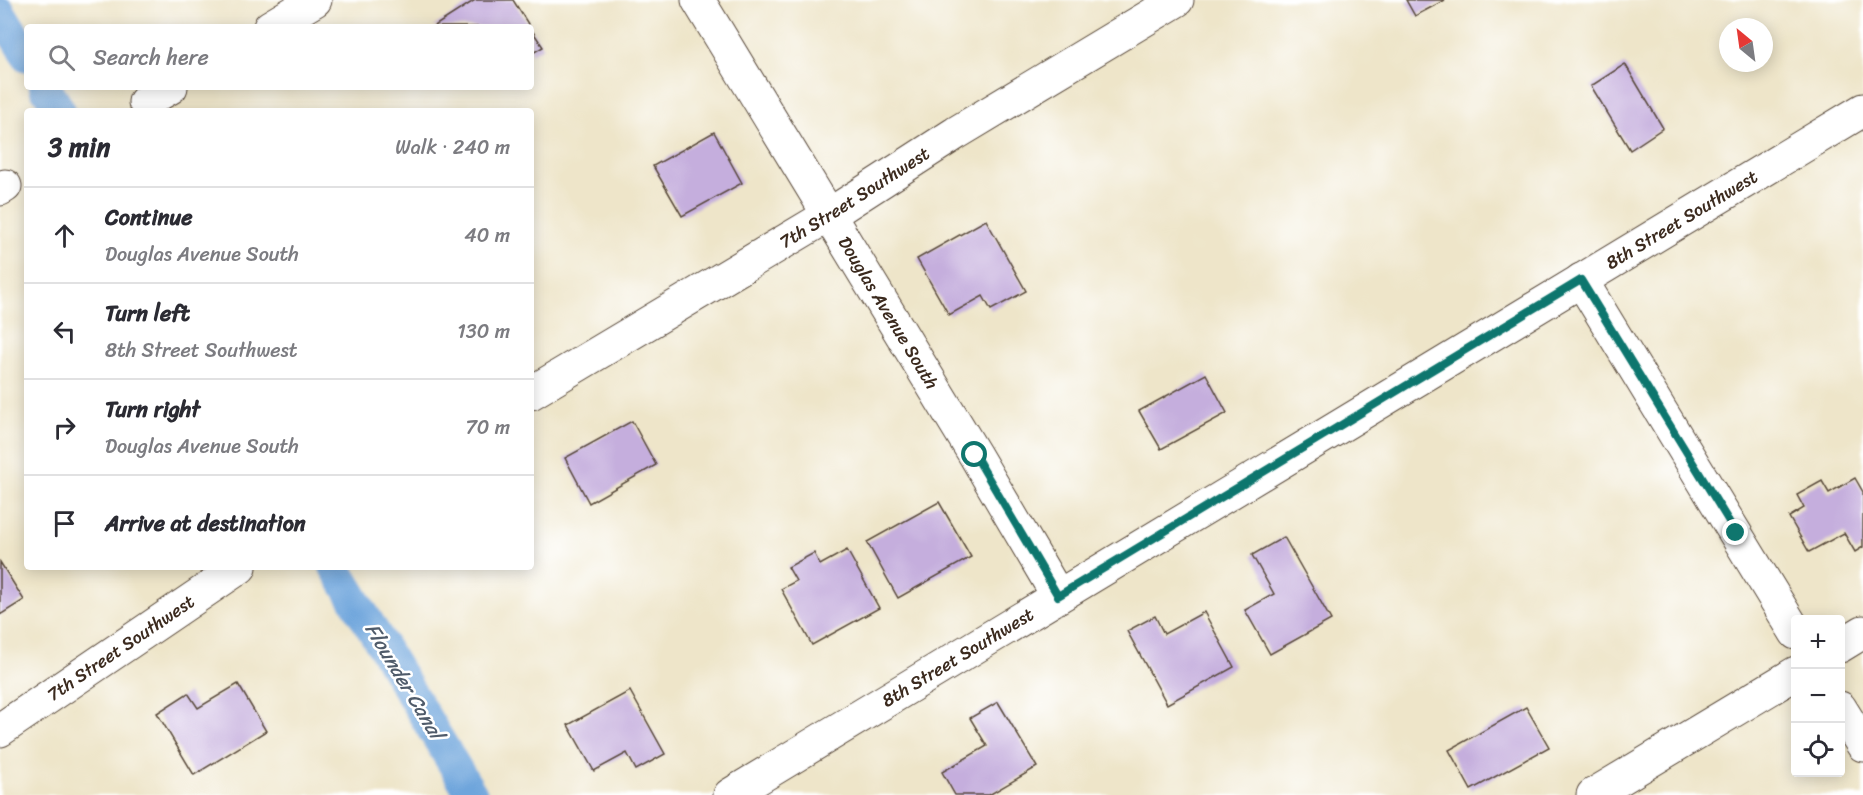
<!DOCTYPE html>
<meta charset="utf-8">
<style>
:root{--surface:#fff;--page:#f2f2f3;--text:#2b2b33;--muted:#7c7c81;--line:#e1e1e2}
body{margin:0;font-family:Sriracha,sans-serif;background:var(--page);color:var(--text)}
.controls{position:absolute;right:18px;bottom:18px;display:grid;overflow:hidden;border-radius:6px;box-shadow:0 3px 15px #0003}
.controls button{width:54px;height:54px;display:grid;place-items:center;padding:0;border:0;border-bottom:2px solid var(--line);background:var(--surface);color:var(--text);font:30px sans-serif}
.compass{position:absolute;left:1719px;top:18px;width:54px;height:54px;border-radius:50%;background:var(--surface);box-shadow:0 3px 15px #0003;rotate:331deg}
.stop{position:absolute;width:18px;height:18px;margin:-14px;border:4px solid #0f766e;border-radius:50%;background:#fff}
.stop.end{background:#0f766e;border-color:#fff;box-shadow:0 2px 6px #0008}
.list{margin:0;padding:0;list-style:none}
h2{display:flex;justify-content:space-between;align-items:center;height:78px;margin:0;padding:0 24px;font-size:26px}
h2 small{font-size:20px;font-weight:400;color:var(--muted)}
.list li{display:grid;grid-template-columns:39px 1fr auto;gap:18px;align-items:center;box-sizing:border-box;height:96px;padding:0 24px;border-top:2px solid var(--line)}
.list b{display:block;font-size:22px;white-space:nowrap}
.list p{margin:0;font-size:20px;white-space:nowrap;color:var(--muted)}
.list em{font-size:20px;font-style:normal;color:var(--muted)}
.icon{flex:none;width:33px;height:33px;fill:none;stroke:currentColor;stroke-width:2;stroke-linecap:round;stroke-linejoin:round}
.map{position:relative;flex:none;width:1863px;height:795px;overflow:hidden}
.search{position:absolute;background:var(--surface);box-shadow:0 3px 15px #0003;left:24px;top:24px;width:510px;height:66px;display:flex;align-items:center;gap:15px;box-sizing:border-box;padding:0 21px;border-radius:6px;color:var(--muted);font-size:22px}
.panel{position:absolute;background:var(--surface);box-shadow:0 3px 15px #0003;left:24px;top:108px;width:510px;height:462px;border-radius:6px}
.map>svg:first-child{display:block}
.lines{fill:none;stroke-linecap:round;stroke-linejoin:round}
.canal{stroke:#6ea5dc;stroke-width:32}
.building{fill:#c5aedd}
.street-casing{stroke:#564638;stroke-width:35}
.street{stroke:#fff;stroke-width:33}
.route{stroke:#0f766e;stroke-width:8}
.labels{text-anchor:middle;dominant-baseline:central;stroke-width:5;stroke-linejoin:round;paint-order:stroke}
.street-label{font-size:18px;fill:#3b2a1e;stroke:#fff}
.water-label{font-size:20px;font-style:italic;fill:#4f5b6a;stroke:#fff}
</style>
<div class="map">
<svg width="1863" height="795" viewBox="0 0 1863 795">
<rect width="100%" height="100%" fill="#fff"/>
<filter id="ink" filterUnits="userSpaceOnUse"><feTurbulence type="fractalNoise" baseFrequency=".0167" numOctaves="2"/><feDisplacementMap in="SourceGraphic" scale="12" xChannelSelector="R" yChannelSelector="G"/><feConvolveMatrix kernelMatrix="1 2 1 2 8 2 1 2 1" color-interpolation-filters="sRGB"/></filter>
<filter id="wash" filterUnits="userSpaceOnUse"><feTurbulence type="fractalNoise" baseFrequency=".008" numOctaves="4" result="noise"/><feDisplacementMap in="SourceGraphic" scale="24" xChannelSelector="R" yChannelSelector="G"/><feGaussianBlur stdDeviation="1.35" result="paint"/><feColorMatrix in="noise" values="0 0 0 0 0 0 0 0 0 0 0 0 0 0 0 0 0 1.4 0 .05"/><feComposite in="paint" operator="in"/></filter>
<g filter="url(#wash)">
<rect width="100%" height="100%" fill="#eee5c9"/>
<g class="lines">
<path class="canal" d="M0,12l27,44
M45,87l15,24
M335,567l137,228"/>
</g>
<g id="blocks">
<path class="building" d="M475,0h38l17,27h-97z
M1406,0h39l-30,16z
M531,29l12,18 -12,7z
M1625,64l38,64 -33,22 -39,-64z
M714,132l28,51 -60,33 -29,-50z
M986,220l40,71 -35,19 -8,-14 -34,19 -32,-56z
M1206,374l21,39 -66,36 -22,-38z
M632,421l24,44 -67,38 -24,-45z
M1855,478l8,14v55l-8,5 -11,-19 -35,19 -20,-35 15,-9 -7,-13 25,-14 7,12z
M939,502l32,55 -73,41 -31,-56z
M1284,537l47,83 -61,34 -25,-44 29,-16 -22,-39z
M847,550l32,58 -67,37 -31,-56 15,-8 -8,-14 26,-14 6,12z
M0,562l24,38 -24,15z
M1204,612l30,55 -67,37 -40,-73 28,-15 9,18z
M238,684l28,47 -72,44 -37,-62 31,-20 10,15z
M630,691l35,63 -29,16 -9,-17 -33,18 -26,-46z
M998,702l39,65 -48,28h-34l-13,-23 45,-26 -17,-28z
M1526,707l23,40 -78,43 -22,-40z"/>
</g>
</g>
<g filter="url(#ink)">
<use href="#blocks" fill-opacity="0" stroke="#564638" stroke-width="1.5"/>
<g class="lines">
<g class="street-casing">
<g id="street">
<path id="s1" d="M698,0l277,455 83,141"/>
<path d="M270,27l45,-27"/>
<path d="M145,102l26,-15"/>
<path d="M0,189l5,-3"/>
<path d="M1581,280l215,353"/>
<path id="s2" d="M531,393l298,-178 127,-82 221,-133"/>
<path d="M1840,646l23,-14"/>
<path d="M1840,708l23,37"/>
<path id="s3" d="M0,730l240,-163"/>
<path id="s4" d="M730,795l1133,-685"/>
<path d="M1593,795l203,-122"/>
</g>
</g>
<use href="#street" class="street"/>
</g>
</g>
<g class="lines" filter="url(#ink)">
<path class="route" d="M975,455l83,141 523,-316 155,253"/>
</g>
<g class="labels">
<g class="street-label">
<text stroke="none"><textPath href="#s2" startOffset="378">7th Street Southwest</textPath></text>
<text stroke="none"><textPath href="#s4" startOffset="1112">8th Street Southwest</textPath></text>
<text stroke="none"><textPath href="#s1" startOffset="366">Douglas Avenue South</textPath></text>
<text stroke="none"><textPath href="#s3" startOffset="146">7th Street Southwest</textPath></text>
<text stroke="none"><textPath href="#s4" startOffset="266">8th Street Southwest</textPath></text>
</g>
<g class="water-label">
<text transform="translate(404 681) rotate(59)">Flounder Canal</text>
</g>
</g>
</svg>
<div class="controls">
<button>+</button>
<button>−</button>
<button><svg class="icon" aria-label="locate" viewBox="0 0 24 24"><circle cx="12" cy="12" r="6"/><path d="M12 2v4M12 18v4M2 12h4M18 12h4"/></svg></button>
</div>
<svg class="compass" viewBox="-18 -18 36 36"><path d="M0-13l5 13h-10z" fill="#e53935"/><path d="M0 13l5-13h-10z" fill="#7c7c81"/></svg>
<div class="stop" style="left:975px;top:455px"></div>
<div class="stop end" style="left:1736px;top:533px"></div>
<div class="search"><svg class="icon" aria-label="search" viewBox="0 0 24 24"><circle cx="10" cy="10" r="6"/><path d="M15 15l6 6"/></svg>Search here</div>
<section class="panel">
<h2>3 min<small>Walk · 240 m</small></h2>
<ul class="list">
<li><svg class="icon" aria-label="ahead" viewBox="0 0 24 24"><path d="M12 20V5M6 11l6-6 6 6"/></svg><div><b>Continue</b><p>Douglas Avenue South</p></div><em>40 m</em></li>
<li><svg class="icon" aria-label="left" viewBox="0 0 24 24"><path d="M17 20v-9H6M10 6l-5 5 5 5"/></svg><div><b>Turn left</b><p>8th Street Southwest</p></div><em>130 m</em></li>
<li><svg class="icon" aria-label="right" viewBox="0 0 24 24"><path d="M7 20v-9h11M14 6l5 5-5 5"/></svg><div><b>Turn right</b><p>Douglas Avenue South</p></div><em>70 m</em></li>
<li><svg class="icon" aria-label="arrive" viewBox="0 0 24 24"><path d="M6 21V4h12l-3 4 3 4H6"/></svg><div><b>Arrive at destination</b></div></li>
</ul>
</section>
</div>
